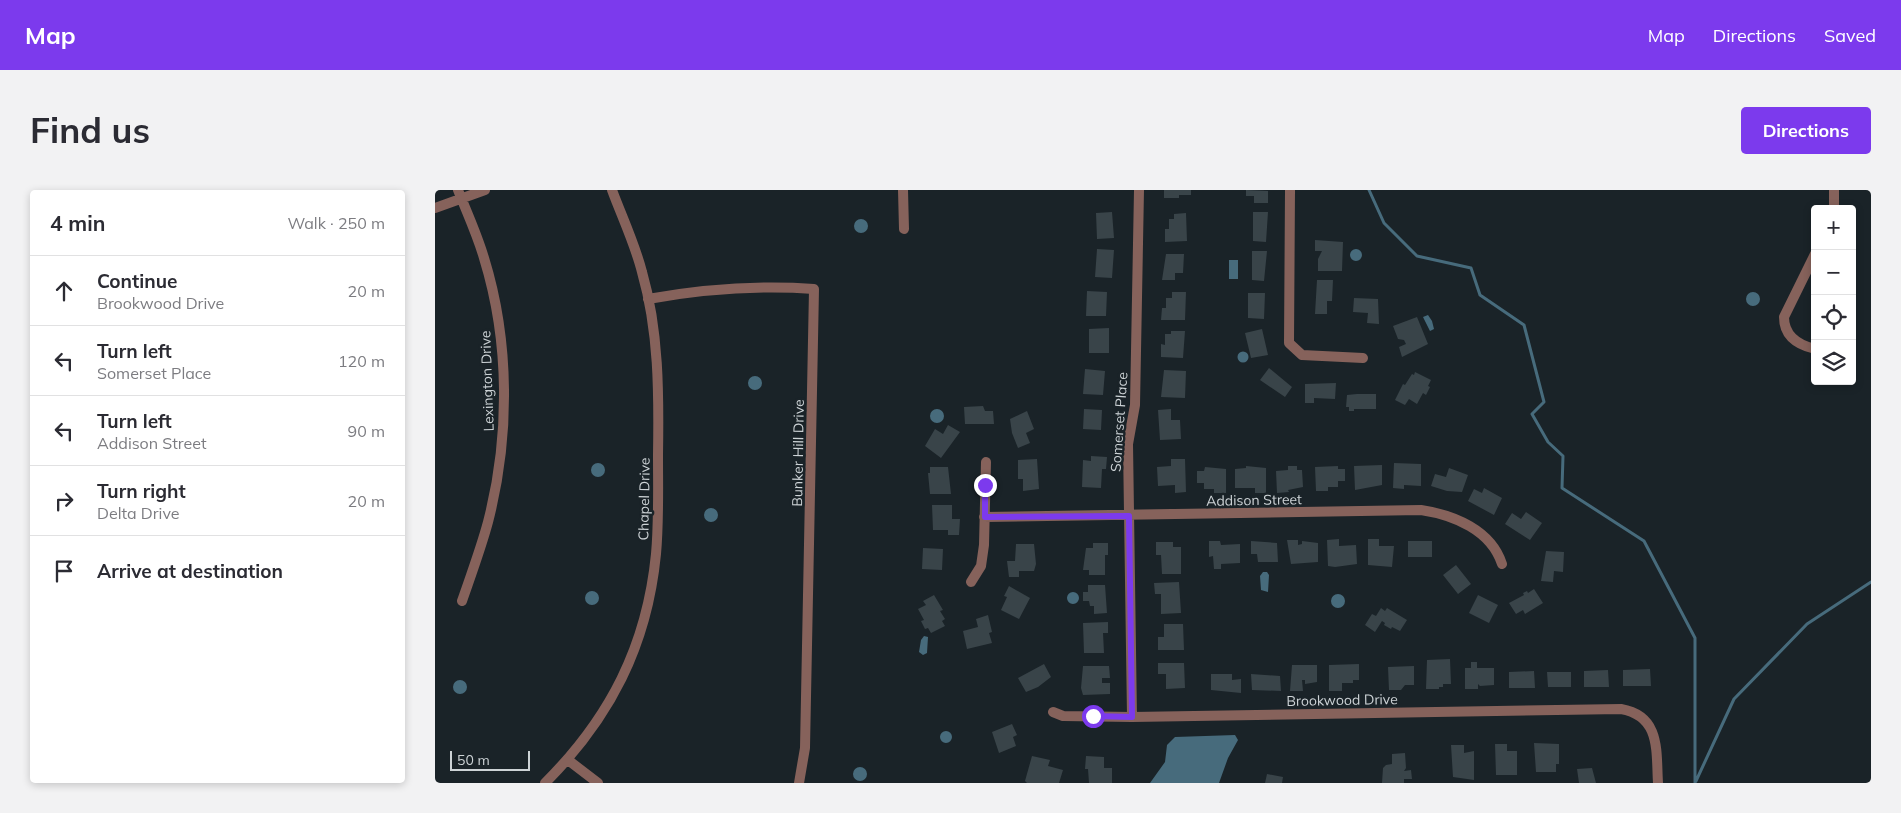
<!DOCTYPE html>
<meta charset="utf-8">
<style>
:root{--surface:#fff;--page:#f2f2f3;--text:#2b2b33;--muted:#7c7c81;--line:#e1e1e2;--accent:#7c3aed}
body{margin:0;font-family:Mulish,sans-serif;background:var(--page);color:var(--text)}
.controls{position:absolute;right:15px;top:15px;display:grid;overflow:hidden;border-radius:5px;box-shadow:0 2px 8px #0003}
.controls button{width:45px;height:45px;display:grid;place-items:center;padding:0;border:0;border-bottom:1px solid var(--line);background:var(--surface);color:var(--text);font:25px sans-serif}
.scale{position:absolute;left:15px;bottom:12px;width:80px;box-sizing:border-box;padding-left:5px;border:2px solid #cdd3d6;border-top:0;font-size:14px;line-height:18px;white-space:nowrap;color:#cdd3d6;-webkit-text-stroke:4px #1a2328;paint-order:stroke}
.stop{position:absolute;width:15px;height:15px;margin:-11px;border:4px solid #7c3aed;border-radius:50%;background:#fff}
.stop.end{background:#7c3aed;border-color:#fff;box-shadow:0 1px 5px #0008}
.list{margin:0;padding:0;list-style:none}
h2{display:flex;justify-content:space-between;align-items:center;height:65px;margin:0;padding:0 20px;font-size:21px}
h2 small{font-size:16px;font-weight:400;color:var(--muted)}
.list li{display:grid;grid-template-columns:32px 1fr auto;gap:15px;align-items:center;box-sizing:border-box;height:70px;padding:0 20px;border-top:1px solid var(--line)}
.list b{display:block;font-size:19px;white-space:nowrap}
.list p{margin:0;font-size:16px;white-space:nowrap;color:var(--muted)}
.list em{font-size:16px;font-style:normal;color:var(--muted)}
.icon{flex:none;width:28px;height:28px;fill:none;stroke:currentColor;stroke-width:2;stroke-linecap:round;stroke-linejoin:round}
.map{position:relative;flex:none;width:1436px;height:593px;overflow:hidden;border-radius:5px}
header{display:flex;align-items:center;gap:30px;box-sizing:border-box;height:70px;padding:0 25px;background:var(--accent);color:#fff}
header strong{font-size:24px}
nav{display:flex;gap:28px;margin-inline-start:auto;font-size:18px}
.intro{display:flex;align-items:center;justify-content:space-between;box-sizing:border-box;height:120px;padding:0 30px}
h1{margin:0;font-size:35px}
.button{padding:12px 22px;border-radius:5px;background:var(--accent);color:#fff;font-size:18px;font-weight:700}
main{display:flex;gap:30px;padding:0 30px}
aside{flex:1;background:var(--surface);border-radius:5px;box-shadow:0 2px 8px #0003}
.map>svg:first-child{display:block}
.water{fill:#476b7c}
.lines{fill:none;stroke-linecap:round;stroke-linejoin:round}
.stream{stroke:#476b7c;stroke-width:3}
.building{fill:#394449}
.street{stroke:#86625b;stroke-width:10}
.route{stroke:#7c3aed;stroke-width:6}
.labels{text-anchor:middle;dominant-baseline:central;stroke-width:5;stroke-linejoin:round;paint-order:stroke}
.street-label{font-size:14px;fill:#cdd3d6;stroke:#1a2328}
</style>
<header>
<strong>Map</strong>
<nav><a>Map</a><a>Directions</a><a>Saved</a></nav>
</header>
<div class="intro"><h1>Find us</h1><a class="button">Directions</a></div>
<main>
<aside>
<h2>4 min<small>Walk · 250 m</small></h2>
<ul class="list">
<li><svg class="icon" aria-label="ahead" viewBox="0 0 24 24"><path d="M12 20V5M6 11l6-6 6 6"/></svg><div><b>Continue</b><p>Brookwood Drive</p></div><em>20 m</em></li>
<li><svg class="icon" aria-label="left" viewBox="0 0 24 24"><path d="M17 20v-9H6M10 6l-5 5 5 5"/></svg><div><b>Turn left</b><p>Somerset Place</p></div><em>120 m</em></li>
<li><svg class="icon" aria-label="left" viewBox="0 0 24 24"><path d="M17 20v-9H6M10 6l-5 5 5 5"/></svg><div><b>Turn left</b><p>Addison Street</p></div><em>90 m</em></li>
<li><svg class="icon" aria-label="right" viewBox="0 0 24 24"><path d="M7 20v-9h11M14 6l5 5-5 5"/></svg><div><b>Turn right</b><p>Delta Drive</p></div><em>20 m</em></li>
<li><svg class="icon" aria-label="arrive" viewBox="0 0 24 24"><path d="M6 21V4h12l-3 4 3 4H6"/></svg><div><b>Arrive at destination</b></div></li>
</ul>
</aside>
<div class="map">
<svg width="1436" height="593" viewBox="0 0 1436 593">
<rect width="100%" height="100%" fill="#1a2328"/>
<path class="water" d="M419 36a7 7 0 1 1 14 0a7 7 0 1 1-14 0Z
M915 65a6 6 0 1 1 12 0a6 6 0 1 1-12 0Z
M794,70h9v19h-9z
M1311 109a7 7 0 1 1 14 0a7 7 0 1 1-14 0Z
M993,125l4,6 2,8 -4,2 -7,-14z
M802.5 167a5.5 5.5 0 1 1 11 0a5.5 5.5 0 1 1-11 0Z
M313 193a7 7 0 1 1 14 0a7 7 0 1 1-14 0Z
M495 226a7 7 0 1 1 14 0a7 7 0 1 1-14 0Z
M156 280a7 7 0 1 1 14 0a7 7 0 1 1-14 0Z
M269 325a7 7 0 1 1 14 0a7 7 0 1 1-14 0Z
M828,382h4l2,3 -1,17 -7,-2 -1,-14z
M150 408a7 7 0 1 1 14 0a7 7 0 1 1-14 0Z
M632 408a6 6 0 1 1 12 0a6 6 0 1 1-12 0Z
M896 411a7 7 0 1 1 14 0a7 7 0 1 1-14 0Z
M489,446l4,1 -1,16 -4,2 -4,-3 2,-12z
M18 497a7 7 0 1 1 14 0a7 7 0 1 1-14 0Z
M505 547a6 6 0 1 1 12 0a6 6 0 1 1-12 0Z
M800,545l3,5 -10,18 -9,25h-69l15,-21 2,-17 8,-8z
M418 584a7 7 0 1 1 14 0a7 7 0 1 1-14 0Z"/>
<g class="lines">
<path class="stream" d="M934,0l15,33 33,33 54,12 9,27 44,30 20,77 -12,12 16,28 15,14 -1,32 82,53 51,97v145
M1261,591l38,-82 73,-75 64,-42"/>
</g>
<path class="building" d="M729,0h27v5h-12v3h-15z
M811,0l22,1v12h-14v-7h-8z
M677,22l2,26 -17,1 -1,-26z
M818,22h15l-2,30 -13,-1z
M751,23l1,28 -22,1v-13h4v-10h5v-5z
M880,50l28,2 -1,29h-24v-12l4,-8h-7z
M662,59l17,1 -2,28 -17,-1z
M817,61h15l-3,30 -12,-1z
M731,64h18l-1,19h-8v7h-13z
M882,90h16l-1,21h-5v13h-12z
M652,101l20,1 -1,24h-20z
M737,102h14l-1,28h-24l1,-12h4v-10h6z
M813,103h17l-1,26 -16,-1z
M919,108l24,1 1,25 -12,-1 1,-10 -15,-1z
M982,127l11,27 -26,13 -3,-10 7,-3 -2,-4 -6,-1 -5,-13z
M674,138v25h-20v-24z
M827,139l6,26 -17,3 -6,-25z
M736,141h14l-2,27 -22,-1v-13l4,1v-11h6z
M834,178l23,19 -7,10 -25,-17z
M650,179l20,2 -2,24 -20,-1z
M729,180l22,1 -1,27 -24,-1z
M980,182l16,8 -3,6 2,1 -4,8 -3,-2 -6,11 -8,-5 -4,6 -10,-5 8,-16 2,1 7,-11 2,1z
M901,193l-1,16 -21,-1v5h-9v-19z
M922,204h19v15h-22v2h-5v-4h-3l1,-12z
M548,216l2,5h8l1,13h-29l-1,-17z
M649,219l18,1 -1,20 -18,-1z
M736,219v11h9l1,19 -21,1 -2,-30z
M592,221l7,18 -8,4 4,10 -12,5 -6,-15 -2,-14z
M513,235l12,7 -19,26 -16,-12 10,-17 8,5z
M656,266l16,1 -1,12h-4l-1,19 -19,-1 1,-27 8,1z
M602,269l2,30 -16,2v-12h-5v-19z
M736,269h14l1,33 -11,1v-8l-17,1 -1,-19 14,-1z
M959,273l27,1v22l-17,-1v4l-11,-1z
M947,275v20l-27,5 -1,-24z
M811,276l20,2v25h-11v-5h-20v-19l11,-1z
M853,276h9v4h5l1,17 -15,3 1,2 -12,1 -1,-22 12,-1z
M903,276v3h7v12h-7v6h-10v4h-12l-1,-24z
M495,277h18l3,27h-21l-2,-21h2z
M770,277l21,2v24h-12v-4h-10v-6h-7v-12h7z
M1014,278l19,7 -6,17 -15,-1 -16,-5 4,-12 11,3z
M1049,298l18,10 -8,17 -26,-14 6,-12 8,4z
M497,315h20v14h8l-1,16h-11v-5h-15z
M1091,322l16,11 -12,17 -25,-16 7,-11 9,6z
M904,349v7l17,-1 1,19 -22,3 -7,-1 -1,-26z
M933,349h11v7h15l-2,21 -24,-2z
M852,350h11v5l4,-1v-3l16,2v19l-27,2z
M774,351h11l1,4 19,-1v19l-19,1v5h-7l-1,-13 -4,1z
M816,351l26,2 1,19h-20l-1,-8h-6z
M973,351h24v16h-24z
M721,352h17v5h8v27h-19l-1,-19h-5z
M658,353h15v12h-3v20h-16v-5h-6l3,-22h7z
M581,354h18l2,20 -2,7h-15v6h-10l-2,-16h8z
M488,358l20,1 -1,21 -20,-1z
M1111,361l18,1 -1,20 -9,-1 -1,11 -12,-1z
M1021,375l15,19 -13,10 -15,-19z
M744,392l2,31 -20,1v-20h-6l-1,-11z
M653,395h17l2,28 -13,1v-8h-4l-1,-5h-6v-9h5z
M574,396l21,12 -11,21 -18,-9 6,-13 -3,-1z
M1099,399l9,14 -18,11 -2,-4 -7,4 -7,-11 15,-8 -1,-2 4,-2 1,2z
M499,405l9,15 -3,1 5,8 -3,2 3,5 -14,7 -3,-5 -3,1 -4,-8 3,-1 -6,-11 8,-4 -3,-4z
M1043,405l20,10 -9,18 -20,-10z
M946,418l4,3 2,-3 20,12 -7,11 -8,-4 -1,2 -7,-4 1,-2 -3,-2 -7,11 -10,-7 7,-11 4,2z
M553,425l4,17 -3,1 3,10 -25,6 -4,-18 15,-4 -2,-8z
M673,432v11h-5l1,20h-20l-1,-30z
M729,434h19l1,26h-26v-13h6z
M1015,469l1,25h-8v3h-4v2h-13l1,-29z
M1036,472h6v6h17v17l-14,1 -2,-2v5h-13v-21h6z
M723,473h26l1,25 -19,1v-15h-8z
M609,474l7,13 -13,10 -12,5 -8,-14z
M924,474v16h-6v3h-11v8h-13v-26z
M857,475h25v17l-12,2v-4h-3l1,11h-13z
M648,476h26l1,12h-8v5h8v11l-27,1 -2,-7z
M979,476v19h-9l-4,5h-12l-1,-23z
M1215,479l1,17h-28v-16z
M1173,480l1,17h-25v-16z
M1099,481l1,17h-26v-16z
M1112,482h24v15h-23z
M776,484h21v6l9,-1v14l-30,-3z
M816,484l29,2 1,15 -29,-1z
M577,534l5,11 -4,2 3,9 -17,7 -7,-21z
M1099,553l25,1v20h-3v8h-20z
M1060,554h12v7h10v24h-21z
M1016,555h13v8l10,-2v29l-21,-3z
M970,563l1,15 -2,3 7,-1 1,9h-8v4h-22l1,-15 3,-3 6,-1v-10z
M597,566l18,4 -2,6 15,4 -4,13h-32l-2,-2z
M651,566l18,1v11h8v15h-23l-1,-14h-3z
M1157,578l4,15h-17l-2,-14z
M832,584l16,3 -1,6h-17z"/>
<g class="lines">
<path class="street" d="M23,0c9,23 19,44 26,68 26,84 26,179 4,264 -7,26 -17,53 -26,79
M468,0l1,39
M855,0l-1,153 13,12 61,3
M0,18l50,-18
M1399,19v-19
M1380,64l-31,63c0,19 14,28 31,32
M213,109c56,-10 110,-14 166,-10l-9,459 -6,35
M549,327l437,-7c33,5 70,20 81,54
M536,392l10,-16 3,-21 2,-83
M618,522l10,4 69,1 489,-8c40,7 35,42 37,74
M697,527l-4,-273 7,-39 4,-215
M133,570l30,23
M110,593c65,-65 102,-137 111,-229 3,-33 2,-66 2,-99 1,-61 1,-124 -16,-183 -7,-28 -20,-55 -30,-82"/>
</g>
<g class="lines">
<path class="route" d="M550,295v32l144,-1 3,201 -39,-1"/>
</g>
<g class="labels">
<g class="street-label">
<text transform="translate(52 191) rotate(-92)">Lexington Drive</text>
<text transform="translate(684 232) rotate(-86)">Somerset Place</text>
<text transform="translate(363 263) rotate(-89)">Bunker Hill Drive</text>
<text transform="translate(209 309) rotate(-89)">Chapel Drive</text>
<text transform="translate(819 310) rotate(-1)">Addison Street</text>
<text transform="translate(907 510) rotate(-1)">Brookwood Drive</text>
</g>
</g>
</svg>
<div class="controls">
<button>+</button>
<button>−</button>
<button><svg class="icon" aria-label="locate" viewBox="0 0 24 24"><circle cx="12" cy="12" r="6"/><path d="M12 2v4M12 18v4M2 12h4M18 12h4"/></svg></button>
<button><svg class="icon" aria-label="layers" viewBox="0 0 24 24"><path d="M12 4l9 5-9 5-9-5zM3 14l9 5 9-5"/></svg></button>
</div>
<div class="scale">50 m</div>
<div class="stop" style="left:658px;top:526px"></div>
<div class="stop end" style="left:550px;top:295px"></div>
</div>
</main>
